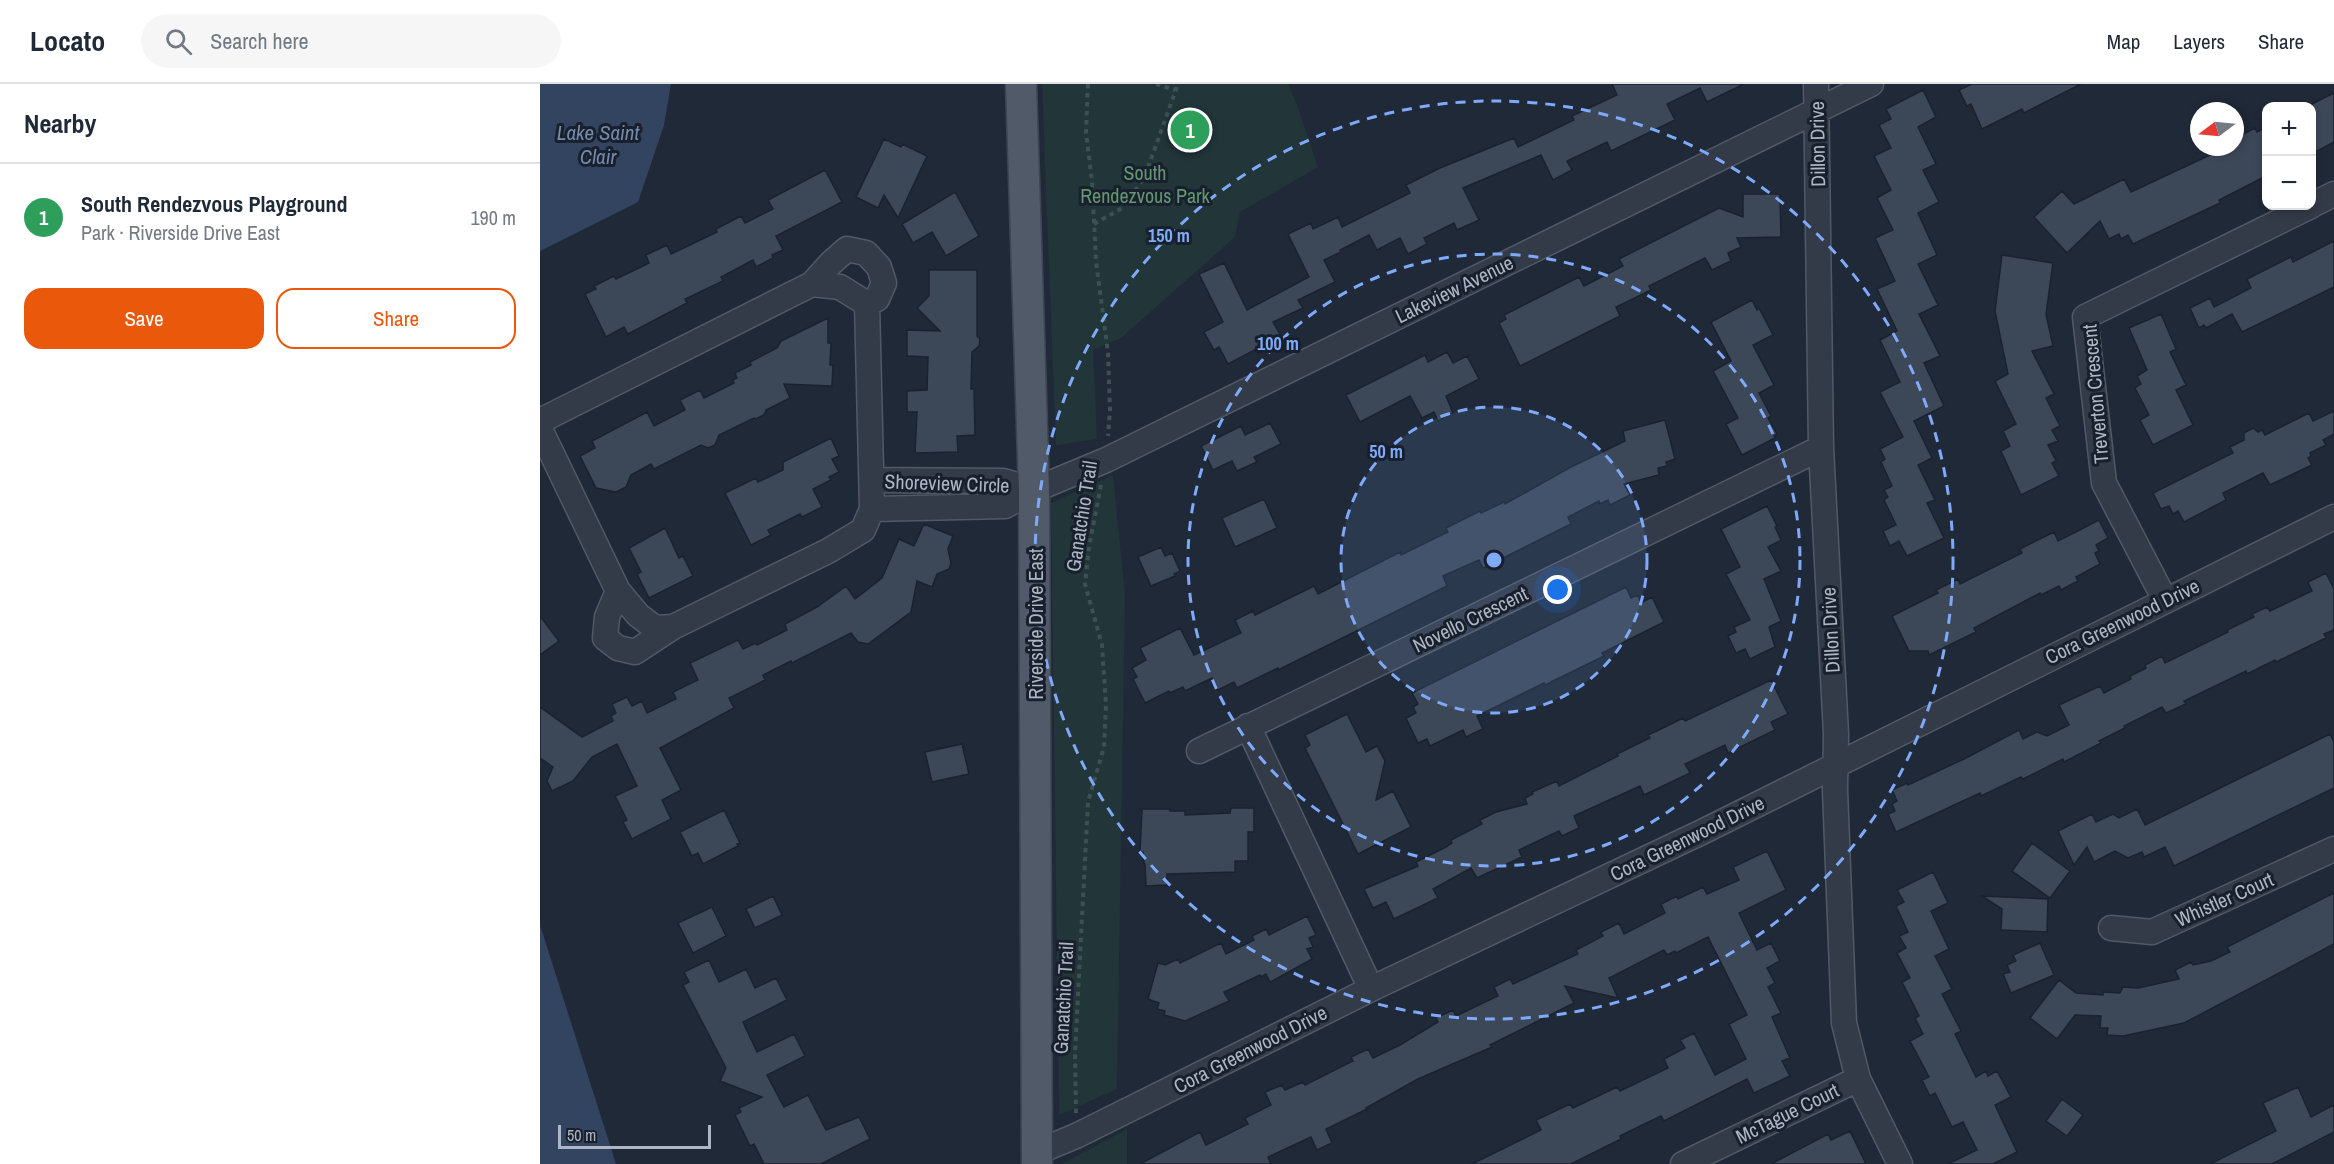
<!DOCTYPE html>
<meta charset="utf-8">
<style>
:root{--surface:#fff;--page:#f6f6f7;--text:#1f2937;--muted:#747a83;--line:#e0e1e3;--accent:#ea580c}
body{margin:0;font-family:"Archivo Narrow",sans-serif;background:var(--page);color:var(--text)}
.controls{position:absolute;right:18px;top:18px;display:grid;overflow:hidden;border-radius:12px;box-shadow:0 3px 9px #0003}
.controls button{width:54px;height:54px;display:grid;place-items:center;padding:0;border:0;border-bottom:2px solid var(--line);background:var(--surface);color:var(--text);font:30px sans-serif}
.compass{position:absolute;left:1650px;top:18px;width:54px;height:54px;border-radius:50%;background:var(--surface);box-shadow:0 3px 9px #0003;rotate:254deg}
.scale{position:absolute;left:18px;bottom:15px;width:153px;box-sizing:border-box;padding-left:6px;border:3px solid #aeb6c5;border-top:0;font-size:16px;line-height:21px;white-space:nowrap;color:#aeb6c5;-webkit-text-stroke:4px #19202d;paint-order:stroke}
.you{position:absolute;left:1018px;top:506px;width:21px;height:21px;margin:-15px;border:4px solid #fff;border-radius:50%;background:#1a73e8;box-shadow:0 0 0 9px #1a73e833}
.badge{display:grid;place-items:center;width:39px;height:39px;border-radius:50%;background:var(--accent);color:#fff;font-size:20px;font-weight:700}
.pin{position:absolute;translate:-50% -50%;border:3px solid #fff;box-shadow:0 2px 6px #0006}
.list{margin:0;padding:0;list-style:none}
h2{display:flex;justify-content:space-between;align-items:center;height:78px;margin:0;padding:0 24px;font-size:26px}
h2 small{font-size:20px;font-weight:400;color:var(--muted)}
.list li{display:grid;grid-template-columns:39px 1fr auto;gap:18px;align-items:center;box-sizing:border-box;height:108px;padding:0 24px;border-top:2px solid var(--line)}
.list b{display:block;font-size:22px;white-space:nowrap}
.list p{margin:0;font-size:20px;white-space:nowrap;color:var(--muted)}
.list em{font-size:20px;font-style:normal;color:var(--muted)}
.actions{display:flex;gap:12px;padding:18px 24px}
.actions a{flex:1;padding:14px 0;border:2px solid var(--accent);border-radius:18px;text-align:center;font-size:21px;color:var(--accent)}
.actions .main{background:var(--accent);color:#fff}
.icon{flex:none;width:33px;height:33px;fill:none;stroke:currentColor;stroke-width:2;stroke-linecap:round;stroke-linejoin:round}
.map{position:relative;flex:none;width:1794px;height:1080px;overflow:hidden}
header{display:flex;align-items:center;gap:36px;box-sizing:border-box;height:84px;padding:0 30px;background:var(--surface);border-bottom:2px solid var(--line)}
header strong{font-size:28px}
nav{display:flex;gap:33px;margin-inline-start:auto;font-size:21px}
.search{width:420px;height:54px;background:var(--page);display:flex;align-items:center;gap:15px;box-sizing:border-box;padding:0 21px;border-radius:33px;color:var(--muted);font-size:22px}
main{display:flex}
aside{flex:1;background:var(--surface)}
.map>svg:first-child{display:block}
.green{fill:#223539}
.water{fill:#334460}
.building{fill:#3c4758;stroke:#1b222f;stroke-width:1.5}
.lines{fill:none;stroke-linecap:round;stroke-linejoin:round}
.minor-casing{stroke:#515966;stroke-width:27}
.major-casing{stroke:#3d4452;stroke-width:33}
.path{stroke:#3d5153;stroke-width:4;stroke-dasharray:4.5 4.5;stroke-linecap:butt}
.minor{stroke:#343b48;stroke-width:24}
.major{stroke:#515a69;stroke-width:30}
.ring{fill:none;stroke:#7fa9f9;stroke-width:3;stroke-dasharray:10 8}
.labels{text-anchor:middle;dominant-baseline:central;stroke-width:6;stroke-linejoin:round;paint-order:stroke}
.street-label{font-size:20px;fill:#aeb6c5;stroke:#19202d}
.park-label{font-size:20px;fill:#659672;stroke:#19202d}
.water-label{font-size:21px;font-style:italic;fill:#758bae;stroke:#19202d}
.centre{fill:#7fa9f9;stroke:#19202d;stroke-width:3}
.ring-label{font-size:18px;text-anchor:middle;font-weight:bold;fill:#7fa9f9;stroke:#19202d;stroke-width:6;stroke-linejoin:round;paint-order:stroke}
</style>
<header>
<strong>Locato</strong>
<div class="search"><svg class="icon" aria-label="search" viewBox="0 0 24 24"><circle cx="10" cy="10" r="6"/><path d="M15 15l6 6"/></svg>Search here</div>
<nav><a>Map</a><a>Layers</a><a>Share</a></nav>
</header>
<main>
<aside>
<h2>Nearby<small></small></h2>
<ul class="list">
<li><span class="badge" style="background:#2e9e5b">1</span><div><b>South Rendezvous Playground</b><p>Park · Riverside Drive East</p></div><em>190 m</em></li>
</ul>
<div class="actions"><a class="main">Save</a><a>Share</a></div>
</aside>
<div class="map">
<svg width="1794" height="1080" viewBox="0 0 1794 1080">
<rect width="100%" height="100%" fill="#202938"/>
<path class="green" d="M502,0h246l9,21 21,62 -78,45 -5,25 -114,101 -28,12 4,89 -41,6z
M573,391l12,120 -8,494 -58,26 -8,-612z
M587,1045v35h-65z"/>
<path class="water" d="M0,0h131l-7,41 -26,77 -98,49z
M0,841l76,239h-76z"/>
<path class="building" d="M1072,0h132l-37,18 -7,-14 -33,16 8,16 -64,31 -4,-9 -40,19 5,9 -19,10 -12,-25 -78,33 16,32 -22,10 -3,-7 -30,15 3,6 -19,10 -8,-16 -23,12 -8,-15 -29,15 1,2 -17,8 11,22 -37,18 5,8 -30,14 8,14 -53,28 -9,-17 -5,3 -10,-18 19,-10 -24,-48 25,-11 23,47 62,-33 -21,-43 23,-11 2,6 25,-12 4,10 68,-34 -4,-8 34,-17 74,-30 4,9 56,-27 -2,-4 45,-21z
M1432,0h109l-57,29 -2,-4 -40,20 -11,-25 -4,2 -8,-16z
M1383,6l13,27 -18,10 18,37 -13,6 16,32 -21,11 19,42 -19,9 20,41 -19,9 21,42 -16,7 20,43 -30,15 18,37 -14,7 17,35 -8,3 17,35 -37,18 -8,-15 -9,5 -7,-15 13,-6 -12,-25 4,-3 -4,-7 8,-4 -11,-24 4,-3 -5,-10 23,-12 -23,-45 20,-10 -20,-42 17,-9 -20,-42 18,-8 -20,-43 18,-8 -16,-32 14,-8 -17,-34 17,-8 -12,-23 12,-6 -5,-10z
M1794,9v49l-22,12v-50z
M1726,43v49l-47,24 1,3 -87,41 -5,-9 -7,4 -2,-5 -10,5 -9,-18 -33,32 -33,-36 28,-26 12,13 50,-25 7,13 96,-45h8v-9l20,-10 2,4z
M344,55l17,8 1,-3 25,12 -29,62 -14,-23 -6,13 -22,-11z
M285,86l17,32 -66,34 7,14 -11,5 1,3 -17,9 -3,-7 -32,17 2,4 -38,18 2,4 -59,31 -4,-7 -18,10 -21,-43 11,-5 -2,-3 20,-10 2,3 33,-16 -3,-8 21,-10 4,9 46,-22 -1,-3 25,-13 4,7 28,-14 -5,-9z
M415,108l24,44 -33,20 -14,-24 -19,11 -11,-19z
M1203,110h37l1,43 -44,1 4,9 -13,6 3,8 -19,9 -7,-12 -56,28 2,4 -35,17 4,9 -100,50 -21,-43 7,-4 -2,-4 75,-38 5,9 39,-20 -4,-7 100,-51 24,9z
M1794,157v46l-92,45 -10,-18 -26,14 -2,-3 -5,3 -9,-20 20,-10 4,9 37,-19 -4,-9 44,-22 2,5z
M1462,171l51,8 -7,51 7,32 -21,5 22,43 -8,4 14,28 -8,4 6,11 -10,4 8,16 -4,2 7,13 -38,19 -20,-44 9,-5 -7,-15 13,-7 -21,-43 13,-7 -13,-63z
M389,186h48v66l3,3 -1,7 -7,6 -1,37h3l1,46 -18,1 1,16 -43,1 2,-41h-10v-21l20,-1 1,-33 -21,-1v-26l33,1 -23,-23 12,-12z
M1212,216l5,10 2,-2 14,27 -20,10 21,40 -15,8 12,23 -3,2 9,16 -3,2 1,2 -33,17 -16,-31 12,-6 -25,-47 18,-10 -20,-39z
M1621,230l15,35 -6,3 16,33 -10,5 17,35 -40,20 -13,-25 9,-5 -14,-27 6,-4 -4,-8 10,-6 -18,-42z
M288,234v25h3l-1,22h3l-1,21 -48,-2 6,14 -24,12 -2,5 -8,4 -2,-1 -35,17 -4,10 -7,3 -7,-3 -47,24 -3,-5 -20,11 -5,12 -10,5 -20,-4 -16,-32 15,-8 -3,-7 55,-29 7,14 31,-16 -5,-10 20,-10 4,8 30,-15 -1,-3 4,-2 -2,-5 16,-8 -1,-3 27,-14 4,-7z
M907,268l6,11 14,-7 12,23 -33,17 7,17 -15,8 -4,-9 -12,6 -12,-22 -50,26 -14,-27 79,-40 3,7z
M1794,327v23l-11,6 3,5 -16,8 1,3 -3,2 4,7 -42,20 -7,-12 -40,20 3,7 -42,22 -6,-11 -5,3 -4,-8 -8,3 -8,-16 80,-40 -3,-6 14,-7v-7l9,-5 5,4 4,-2 3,5 44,-22 4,8z
M1125,336l10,39 -9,3 1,4 -9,2 1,7 -35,9 6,11 -20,10 -2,-5 -8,4 -1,-3 -31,16 3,7 -88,44 -4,-8 -36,16 4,10 -169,84v-2l-41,20 -3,-6 -16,8 -6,-12 -27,13 -2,-4 -13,6 -1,-2 -24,12 -12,-24 4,-2 -5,-9 14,-8 -6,-12 40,-20 14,27 47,-22 -6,-13 18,-9 2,4 59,-29 4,8 82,-42 1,3 47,-23 -2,-4 34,-17 1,2 23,-11 1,2 66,-37 54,-26 -2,-10z
M730,339l11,21 -27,13 3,5 -20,9 -5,-10 -19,9 -12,-24 40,-20 4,9z
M291,354l8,18 -7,3 7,13 -10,5 2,3 -18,9 9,18 -20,10 -2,-3 -32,16 3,5 -20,10 -26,-52 31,-15 2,4 25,-12v-8z
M724,415l13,29 -42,19 -13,-29z
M1227,422l10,20 -2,1 6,13 -13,7 13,24 -17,8 17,42 -12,6 6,20 -25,12 -5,-10 -9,4 -8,-17 8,-4 -2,-5 16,-7 -24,-46 14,-7 -19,-38z
M1559,436l9,18 -12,7 3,6 -4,2 5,11 -24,13 2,4 -17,9 -2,-4 -18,9 -1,-2 -66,35 2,4 -47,23 -1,-4h-19l-17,-35 46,-23 -2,-3 22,-11 2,5 62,-31 -2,-4 34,-17 4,9z
M384,440l29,12 -5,13 3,14 -2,6 -12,5 -5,13 -15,-6 -6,31 -43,32 -10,-2 -7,-9 -59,30 -1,-2 -28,14 2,5 -36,18 5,10 -74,40 21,42 -19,10 9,19 -39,20 -9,-17 4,-2 -12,-24 22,-10 -20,-42 -25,13 -19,24 -21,10 -5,-10 6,-14 -13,-9v-51l42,30 31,-16 -2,-5 5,-3 -4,-9 15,-7 5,9 10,-5 5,12 29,-14 -3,-7 25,-12 -8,-17 48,-23 5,9 13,-6 1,2 30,-15 -2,-6 32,-17 29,-21 9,13 27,-21 17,-39 15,7z
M125,444l14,30 4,-2 10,20 -44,22 -12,-24 4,-2 -12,-24z
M621,463l4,9 7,-3 8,18 -6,3 1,2 -24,10 -13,-29z
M1786,489l8,16v41l-10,4 2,4 -50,24 -1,-2 -28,14 -1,-3 -62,30 2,3 -20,9 -4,-6 -38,19 1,2 -26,13 2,2 -37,19 -1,-3 -40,20 -2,-2 -40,19 -1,-3 -84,39 -8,-18 7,-3 -3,-7 5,-3 -5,-11 15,-7 1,2 56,-26 55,-29 4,9 14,-7 10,4 22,-11 -10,-20 41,-19 4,7 27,-14 -1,-3 16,-8 -1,-3 17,-9 3,7 63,-31 -1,-2 27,-13 -2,-3 15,-7 3,4 42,-20 -4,-9z
M1086,503l5,11 7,-3 3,8 11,-6 12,25 -62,31 2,3 -59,29 -1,-2 -67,33 6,13 -17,8 -3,-7 -33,16 -3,-7 -9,4 -12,-25 10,-5 -3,-6 5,-3 -6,-11z
M0,532l19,25 -19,14z
M1231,596l17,34 -17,8 4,8 -47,23 -3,-8 -40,19 5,9 -46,22 -4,-9 -66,30 5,12 -17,8 -3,-5 -40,19 3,7 -45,21 -6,-10 -38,21 5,9 -44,21 -8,-17 -13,6 -9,-19 54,-23 -2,-4 30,-15 6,-4 -1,-3 31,-16 -2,-4 16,-8 31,-8 -2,-6 8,-4 -1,-2 25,-11 2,5 59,-30 -1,-2 33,-16 -2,-3 17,-8 18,-9 2,3z
M807,630l19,38 11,-6 8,15 -9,39 17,-9 18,36 -53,27 -53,-106 5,-3 -5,-10z
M1790,650l4,8v46l-160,78 -9,-19 -21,10 -2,-5 -14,6 -13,-7 -21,11 -7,-15 -13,18 -16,-34 34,-17 4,8 17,-8 6,4 18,-9 8,16z
M422,660l7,30 -37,8 -7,-30z
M691,724h23v24h-6v29h-13v11l-68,2v11l-21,1 -1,-22 -1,-1 -1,-11h-3l2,-43h28v2h15v4l45,-2z
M184,726l16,33 -3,1 1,2 -35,18 -5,-11 -6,3 -12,-24z
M1492,759l38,28 -20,27 -38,-27z
M1227,767l19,39 -47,23 18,37 14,-7 9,18 -13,7 8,15 -7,4 13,26 -9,4 18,41 -8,3 8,15 -36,17 -7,-14 -83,42 -3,-5 -41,20 1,3 -50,25h-99l69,-34 -5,-10 34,-16 3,4 44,-21 3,4 48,-23 -4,-9 21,-11 -5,-8 14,-7 21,42 31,-16 -17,-35 18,-9 -39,-78 -32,16 -1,-2 -8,4 -3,-5 -55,28 9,20 -53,-12 9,17 -84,42 2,2 -74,32 -52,29 1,1 -41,20 6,14 -15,7 -6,-13 -43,20 3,7h-131l60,-32 6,13 42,-21 -3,-6 26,-13 -6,-13 17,-7 3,5 18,-8 2,3 48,-24 -2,-4 17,-8 5,9 27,-13 38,-23 -2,-4 17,-8 3,6 42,-20 -4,-9 16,-8 3,5 65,-30 -2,-4 27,-14 -2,-4 18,-9 5,11 41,-21 -4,-9 16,-8 1,3 25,-12 4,7 32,-14 -6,-13z
M1393,788l15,31 -17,8 18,38 -14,7 17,33 -10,5 19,37 -6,3 21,43 10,-6 2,5 9,-5 14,26 -16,8 22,47 -24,12h-45l29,-14 -14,-28 -11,5 -17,-34 -5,3 -8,-16 7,-3 -19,-36 13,-7 -8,-16 4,-2 -17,-34 8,-4 -13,-25 9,-5 -7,-12 9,-4 -12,-26 8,-4 -7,-12z
M1794,809v51l-150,79 -61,13 -16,-1 1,-7h-8l1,-12 -26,-1 -18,24 -27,-21 29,-38 17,13 27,2v-3l17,1 3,-6 15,1 41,-9 -4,-9 16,-8 2,3 18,-4 19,-9 -3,-5z
M233,812l9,19 -27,13 -9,-19z
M1442,812l66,3 -1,33 -46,-2 1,-21z
M172,823l14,29 -33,17 -15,-30z
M767,832l9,19 -7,3 4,9 -6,2 5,10 -25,14 -17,9 -4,-8 -5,3 -1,-2 -36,17 5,9 -44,20 -21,-6 1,-4 -8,-2 2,-6 -11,-4 10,-36 7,2 13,-6 2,4 41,-20 5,11 28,-14 -2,-4 14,-7 3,6z
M1500,859l14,32 -43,18 -8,-19 7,-2 -3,-7 9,-4 -3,-6z
M169,876l10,22 27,-13 9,19 21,-10 11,22 -44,22 14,30 37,-18 11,22 -38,19 17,32 24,-12 18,35 33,-13 11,22 -49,25h-57l-10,-20 -4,2 -15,-31 6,-3 -2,-4 23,-11 -42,-16 6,-13 -43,-83 6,-3 -5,-10z
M1758,1003l13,30 23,-12v27l-62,32h-62l66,-33 -13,-28z
M1522,1015l21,16 -16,21 -21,-15z
M1310,1047l16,33h-95l57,-30 3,6z"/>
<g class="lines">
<g class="minor-casing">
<path id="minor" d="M1276,0l5,364 15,286 -1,56 9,233 14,56 42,85
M1772,121l22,-11
M272,200l19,-21 16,-14 19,4 13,14 5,16 -7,16 -10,5
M0,337l272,-137 28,3 27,17 5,205 -9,21 -35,21 -155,76 -18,1 -17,-13 -20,-24 -78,-162
M332,396l131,1 31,9
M332,425l133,-3 29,-16 72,-30 765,-376
M78,507l-11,26 -2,21 13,10 17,4 38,-25
M1625,516l-61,-117 -19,-166 226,-111
M708,642l123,263
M659,667l622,-303
M1571,844l41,4 182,-83
M497,1068l39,-16 295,-147 331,-157 632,-315
M1143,1080l175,-85"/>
</g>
<g class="major-casing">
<path id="major" d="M481,0l13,406 3,674"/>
</g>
<path class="path" d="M548,0l-2,49 6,48 4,80 12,92 2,57 -2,26
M616,0l19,6
M554,140l30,-17 21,-31 33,-92
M536,1029l-1,-60 13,-251 16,-55 2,-42 -4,-60 -17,-61 4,-37 12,-62"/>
<use href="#minor" class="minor"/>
<use href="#major" class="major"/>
</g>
<circle cx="954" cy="476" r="153" fill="#7fa9f9" fill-opacity=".12"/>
<g class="ring">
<circle cx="954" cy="476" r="153"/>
<circle cx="954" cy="476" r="306"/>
<circle cx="954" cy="476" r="459"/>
</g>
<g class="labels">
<g class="street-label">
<text transform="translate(1277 60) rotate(-91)">Dillon Drive</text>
<text transform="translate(914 205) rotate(-26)">Lakeview Avenue</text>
<text transform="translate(1555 310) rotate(-95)">Treverton Crescent</text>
<text transform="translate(407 399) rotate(2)">Shoreview Circle</text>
<text transform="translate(541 432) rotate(-81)">Ganatchio Trail</text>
<text transform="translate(930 535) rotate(-26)">Novello Crescent</text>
<text transform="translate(1582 537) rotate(-26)">Cora Greenwood Drive</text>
<text transform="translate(495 540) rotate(-90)">Riverside Drive East</text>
<text transform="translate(1290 546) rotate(-93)">Dillon Drive</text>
<text transform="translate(1147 754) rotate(-26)">Cora Greenwood Drive</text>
<text transform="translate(1684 815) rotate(-24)">Whistler Court</text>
<text transform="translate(523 914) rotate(-87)">Ganatchio Trail</text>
<text transform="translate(710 965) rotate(-27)">Cora Greenwood Drive</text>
<text transform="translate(1247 1029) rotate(-26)">McTague Court</text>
</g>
<g class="park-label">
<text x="605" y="88">South<tspan x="605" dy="23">Rendezvous Park</tspan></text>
</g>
<g class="water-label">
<text x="58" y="48">Lake Saint<tspan x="58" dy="24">Clair</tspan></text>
</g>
</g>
<circle cx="954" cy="476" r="9" class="centre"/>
<g class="ring-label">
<text x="629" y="158">150 m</text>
<text x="738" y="266">100 m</text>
<text x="846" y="374">50 m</text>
</g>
</svg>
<div class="controls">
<button>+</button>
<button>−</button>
</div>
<svg class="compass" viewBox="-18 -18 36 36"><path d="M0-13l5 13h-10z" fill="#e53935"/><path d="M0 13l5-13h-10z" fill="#747a83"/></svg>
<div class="scale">50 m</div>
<div class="you"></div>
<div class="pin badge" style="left:650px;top:46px;background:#2e9e5b">1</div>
</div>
</main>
